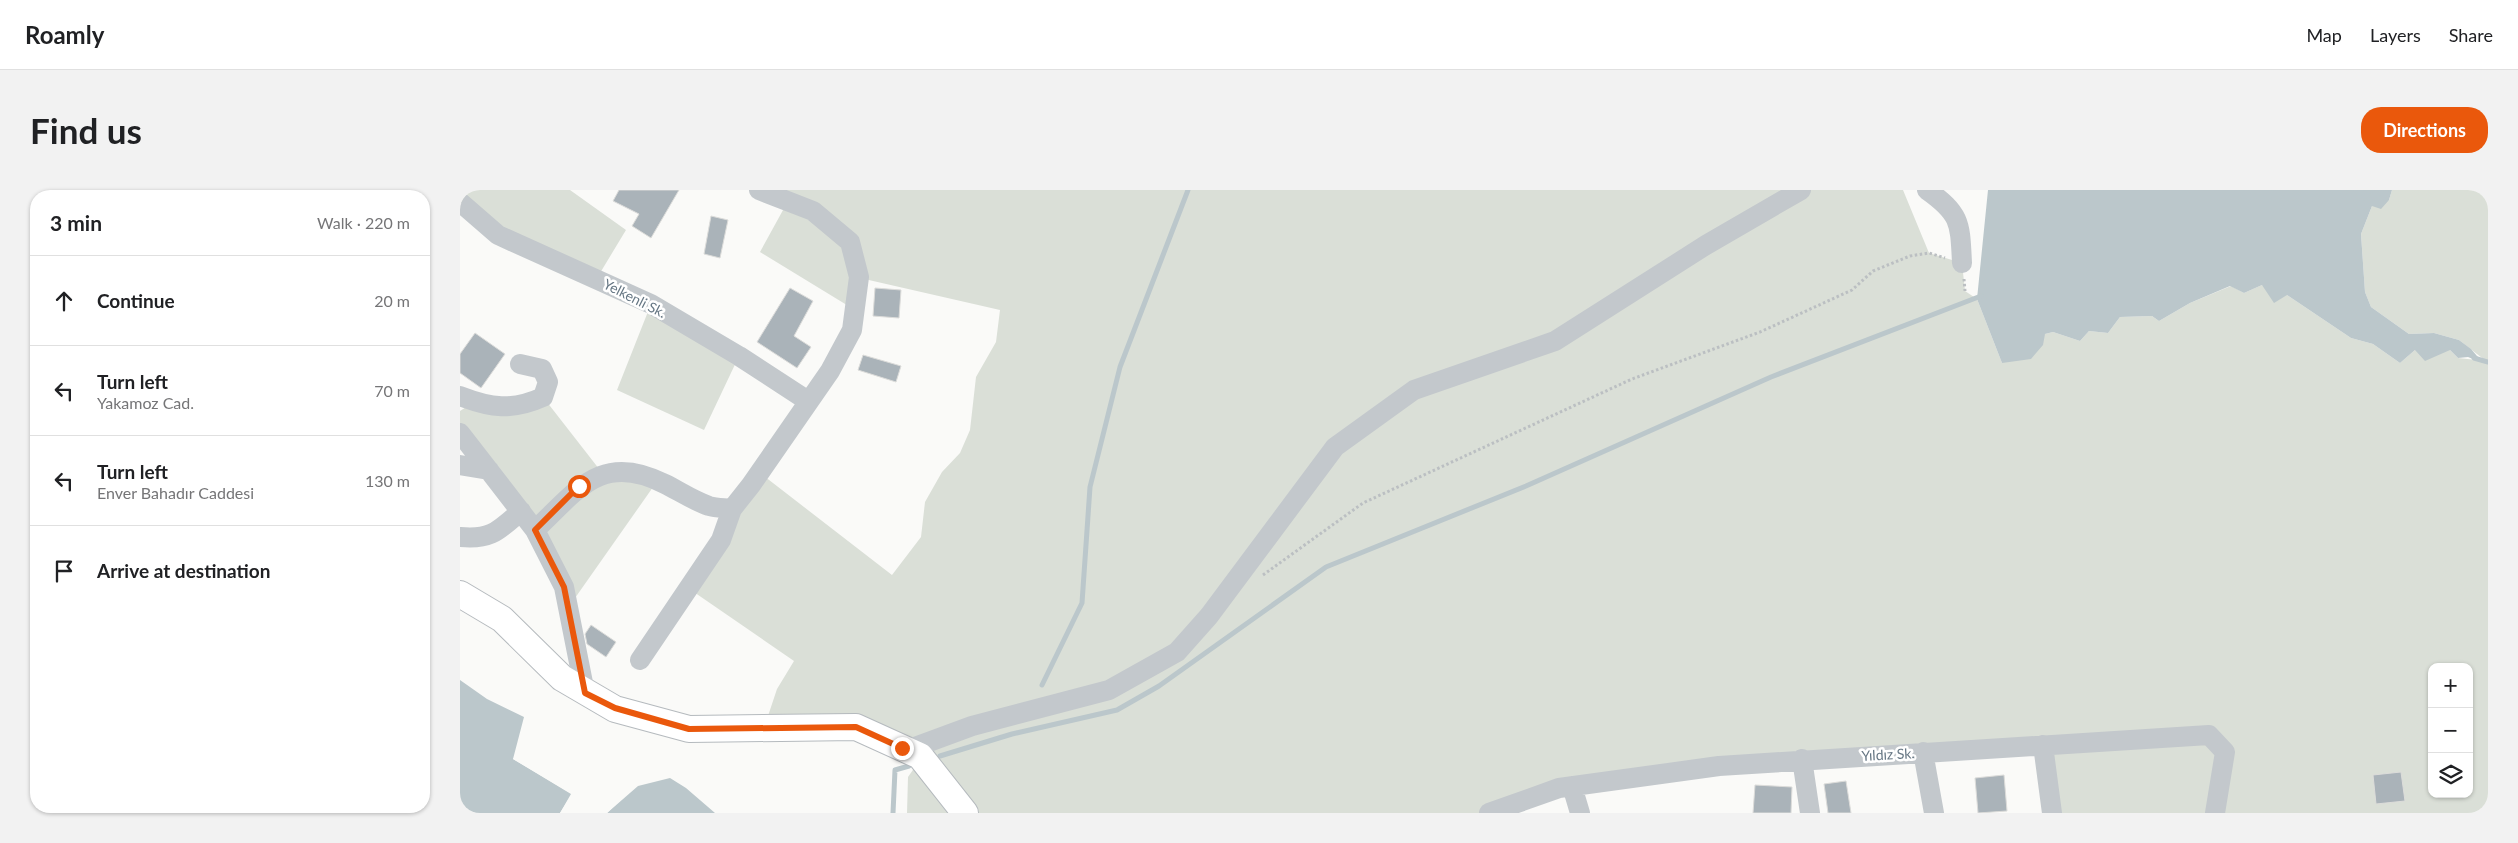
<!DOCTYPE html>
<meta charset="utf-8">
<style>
:root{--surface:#fff;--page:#f2f2f2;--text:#202124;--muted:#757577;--line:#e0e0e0;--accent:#ea580c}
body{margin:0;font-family:Lato,sans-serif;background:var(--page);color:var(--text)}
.controls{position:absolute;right:15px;bottom:15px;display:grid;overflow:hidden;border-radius:10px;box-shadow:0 1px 4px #0004}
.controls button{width:45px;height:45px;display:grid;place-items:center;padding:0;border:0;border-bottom:1px solid var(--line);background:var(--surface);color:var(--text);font:25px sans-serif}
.stop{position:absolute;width:15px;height:15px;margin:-11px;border:4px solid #ea580c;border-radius:50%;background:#fff}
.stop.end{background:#ea580c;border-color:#fff;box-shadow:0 1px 5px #0008}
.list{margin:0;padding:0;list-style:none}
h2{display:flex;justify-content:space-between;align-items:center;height:65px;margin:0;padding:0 20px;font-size:21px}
h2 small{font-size:16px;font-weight:400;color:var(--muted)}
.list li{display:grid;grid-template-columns:32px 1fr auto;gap:15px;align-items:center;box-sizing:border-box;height:90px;padding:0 20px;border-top:1px solid var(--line)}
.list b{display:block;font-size:19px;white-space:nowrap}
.list p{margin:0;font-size:16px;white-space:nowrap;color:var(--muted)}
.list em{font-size:16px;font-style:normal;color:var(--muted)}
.icon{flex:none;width:28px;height:28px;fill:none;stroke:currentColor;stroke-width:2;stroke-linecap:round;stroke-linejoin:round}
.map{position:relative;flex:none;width:2028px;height:623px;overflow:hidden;border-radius:20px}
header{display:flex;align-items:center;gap:30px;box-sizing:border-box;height:70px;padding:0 25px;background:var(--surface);border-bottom:1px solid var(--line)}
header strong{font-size:24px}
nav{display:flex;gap:28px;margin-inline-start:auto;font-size:18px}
.intro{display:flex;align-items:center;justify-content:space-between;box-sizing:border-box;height:120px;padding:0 30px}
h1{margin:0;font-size:35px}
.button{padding:12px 22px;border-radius:20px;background:var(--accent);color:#fff;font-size:18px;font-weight:700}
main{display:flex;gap:30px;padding:0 30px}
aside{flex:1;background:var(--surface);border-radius:20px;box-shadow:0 1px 4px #0004}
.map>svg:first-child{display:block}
.green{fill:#dadfd7;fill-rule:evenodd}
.water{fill:#bbc7cb}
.pier{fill:#fafaf8}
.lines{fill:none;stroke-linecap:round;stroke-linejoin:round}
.stream{stroke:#bbc7cb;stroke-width:5}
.building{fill:#aab3b9;stroke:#dcdcda}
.major-casing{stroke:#b5babe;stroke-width:28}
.path{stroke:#bbbfc2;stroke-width:3;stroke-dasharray:2.5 2.5;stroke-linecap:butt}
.minor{stroke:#c3c8cc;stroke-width:20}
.major{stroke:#fff;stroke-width:26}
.route{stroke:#ea580c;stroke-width:6}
.labels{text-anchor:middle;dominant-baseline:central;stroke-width:5;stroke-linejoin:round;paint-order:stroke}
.street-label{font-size:14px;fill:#657683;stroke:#fff}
</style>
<header>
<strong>Roamly</strong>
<nav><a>Map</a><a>Layers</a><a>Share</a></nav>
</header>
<div class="intro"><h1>Find us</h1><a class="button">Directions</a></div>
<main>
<aside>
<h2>3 min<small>Walk · 220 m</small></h2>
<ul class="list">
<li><svg class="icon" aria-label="ahead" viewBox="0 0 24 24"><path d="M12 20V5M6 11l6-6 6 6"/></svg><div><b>Continue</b></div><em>20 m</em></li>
<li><svg class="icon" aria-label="left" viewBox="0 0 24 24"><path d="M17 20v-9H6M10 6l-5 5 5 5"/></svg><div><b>Turn left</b><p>Yakamoz Cad.</p></div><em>70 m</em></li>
<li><svg class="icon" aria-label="left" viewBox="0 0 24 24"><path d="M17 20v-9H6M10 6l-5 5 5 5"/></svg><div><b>Turn left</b><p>Enver Bahadır Caddesi</p></div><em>130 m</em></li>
<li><svg class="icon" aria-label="arrive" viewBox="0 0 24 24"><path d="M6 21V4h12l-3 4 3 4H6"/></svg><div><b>Arrive at destination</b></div></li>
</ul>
</aside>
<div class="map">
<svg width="2028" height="623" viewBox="0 0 2028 623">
<rect width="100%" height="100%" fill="#fafaf8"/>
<path class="green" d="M0,0h110l56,40 -29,48 -99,-43 -38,-33z
M299,0h1144l26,63 33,10 3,28 12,8 25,64 43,-29 8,-2 27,9 9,-10 19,2 12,-16 32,-1 7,5 31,-18 41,-17 13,7 18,-8 25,10 64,43 22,6 27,19 15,-13h35l8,8 28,3 -27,-21 -25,-7 -25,1 -38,-27 -6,-15 -4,-58 11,-28 17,-6 3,-10h96v623h-436l-9,-68 -484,43 -70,25h-524l-45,-57 -63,-29 -93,1 13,-39 17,-28 -106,-73 72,-115 132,102 29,-38 4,-35 17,-30 18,-19 10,-23 6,-53 20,-35 4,-32 -140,-32 -5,32 -95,-58 28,-51zM1972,477h37v127h-37z
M191,114l88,52 -35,74 -87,-40z
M83,207l60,77 55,6 -90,128 -4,-21 -104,-154v-22l14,-9z
M455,577l36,46h-44l1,-36z"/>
<path class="water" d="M1528,0h404l-3,10 -8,9 -9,-3 -11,28 4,58 6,15 38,27 25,-1 25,7 12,9 12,14 -15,-6 -10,1 -8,-8 -25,11 -10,-11 -15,13 -27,-19 -22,-6 -64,-43 -13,8 -12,-18 -18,8 -14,-7 -40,17 -31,18 -7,-5 -32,1 -12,16 -19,-2 -9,10 -27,-9 -8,2 -2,11 -12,14 -29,4 -25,-64z
M0,490l27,19 37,18 -11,42 59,35 -12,19h-100z
M210,588l16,10 29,25h-108l31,-27z"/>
<path class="pier" d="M57,564l-1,4 58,35 -11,20h-3l11,-19 -58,-35z
M179,593l-32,30h-2l32,-29z"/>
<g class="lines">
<path class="stream" d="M2014,168l14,4
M582,495l40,-82 8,-116 30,-120 68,-177
M480,566l72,-22 105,-24 42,-24 167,-119 200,-81 245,-109 210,-81
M433,623l2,-43 14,-4"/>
</g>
<path class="building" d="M159,0h60l-28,48 -19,-12 7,-12 -26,-13z
M251,26l17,4 -8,38 -16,-4z
M330,98l23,13 -19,35 17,11 -14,21 -40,-26z
M415,98l26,2 -2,28 -26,-2z
M15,143l30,21 -24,34 -21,-15v-19z
M403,165l38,11 -5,16 -38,-12z
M131,435l25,17 -10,15 -19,-13 -2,-10z
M1941,582l4,29 -29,3 -3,-29z
M1544,585l3,36 -29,2 -3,-35z
M1386,591l5,32h-23l-4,-29z
M1295,595l37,2 -1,26h-38z"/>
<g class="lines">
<g class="major-casing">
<path id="major" d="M0,404l42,25 60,59 53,31 74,20 167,-2 64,29 45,57"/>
</g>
<path class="path" d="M1504,89l1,12
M803,385l100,-72 269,-124 128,-47 92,-42 21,-19 37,-15 19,-3 16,5"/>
<path class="minor" d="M1467,0c34,24 33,33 35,73
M0,12l38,33 153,69 88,52 69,45
M0,206c31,12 52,15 83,1l5,-15 -6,-13 -22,-5
M0,243l75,97 29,57 21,106
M0,275l29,5
M75,340c42,-39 66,-79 130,-46 14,7 29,17 44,22 7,2 16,2 23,3l19,-24 79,-114 22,-41 7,-53 -9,-35 -37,-31 -54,-21
M0,347c31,3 38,-6 61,-26
M180,470l81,-120 11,-31
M1583,555l9,68
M447,560l65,-24 137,-36 68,-38 32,-36 126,-169 79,-57 141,-49 151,-96 95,-55
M1463,562l11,61
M1342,569l8,54
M1112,596l8,27
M1029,623l70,-25 160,-22 490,-31 16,17 -10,61"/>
<use href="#major" class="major"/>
</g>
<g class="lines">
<path class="route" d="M119,296l-44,44 29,57 21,106 30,15 74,21 167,-2 46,21"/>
</g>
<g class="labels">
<g class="street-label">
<text transform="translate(175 108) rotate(27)">Yelkenli Sk.</text>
<text transform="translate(1428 564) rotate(-3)">Yıldız Sk.</text>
</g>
</g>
</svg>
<div class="controls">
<button>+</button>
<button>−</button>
<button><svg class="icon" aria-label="layers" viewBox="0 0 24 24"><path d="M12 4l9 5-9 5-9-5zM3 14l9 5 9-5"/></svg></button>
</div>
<div class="stop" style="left:119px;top:296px"></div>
<div class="stop end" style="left:442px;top:558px"></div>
</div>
</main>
